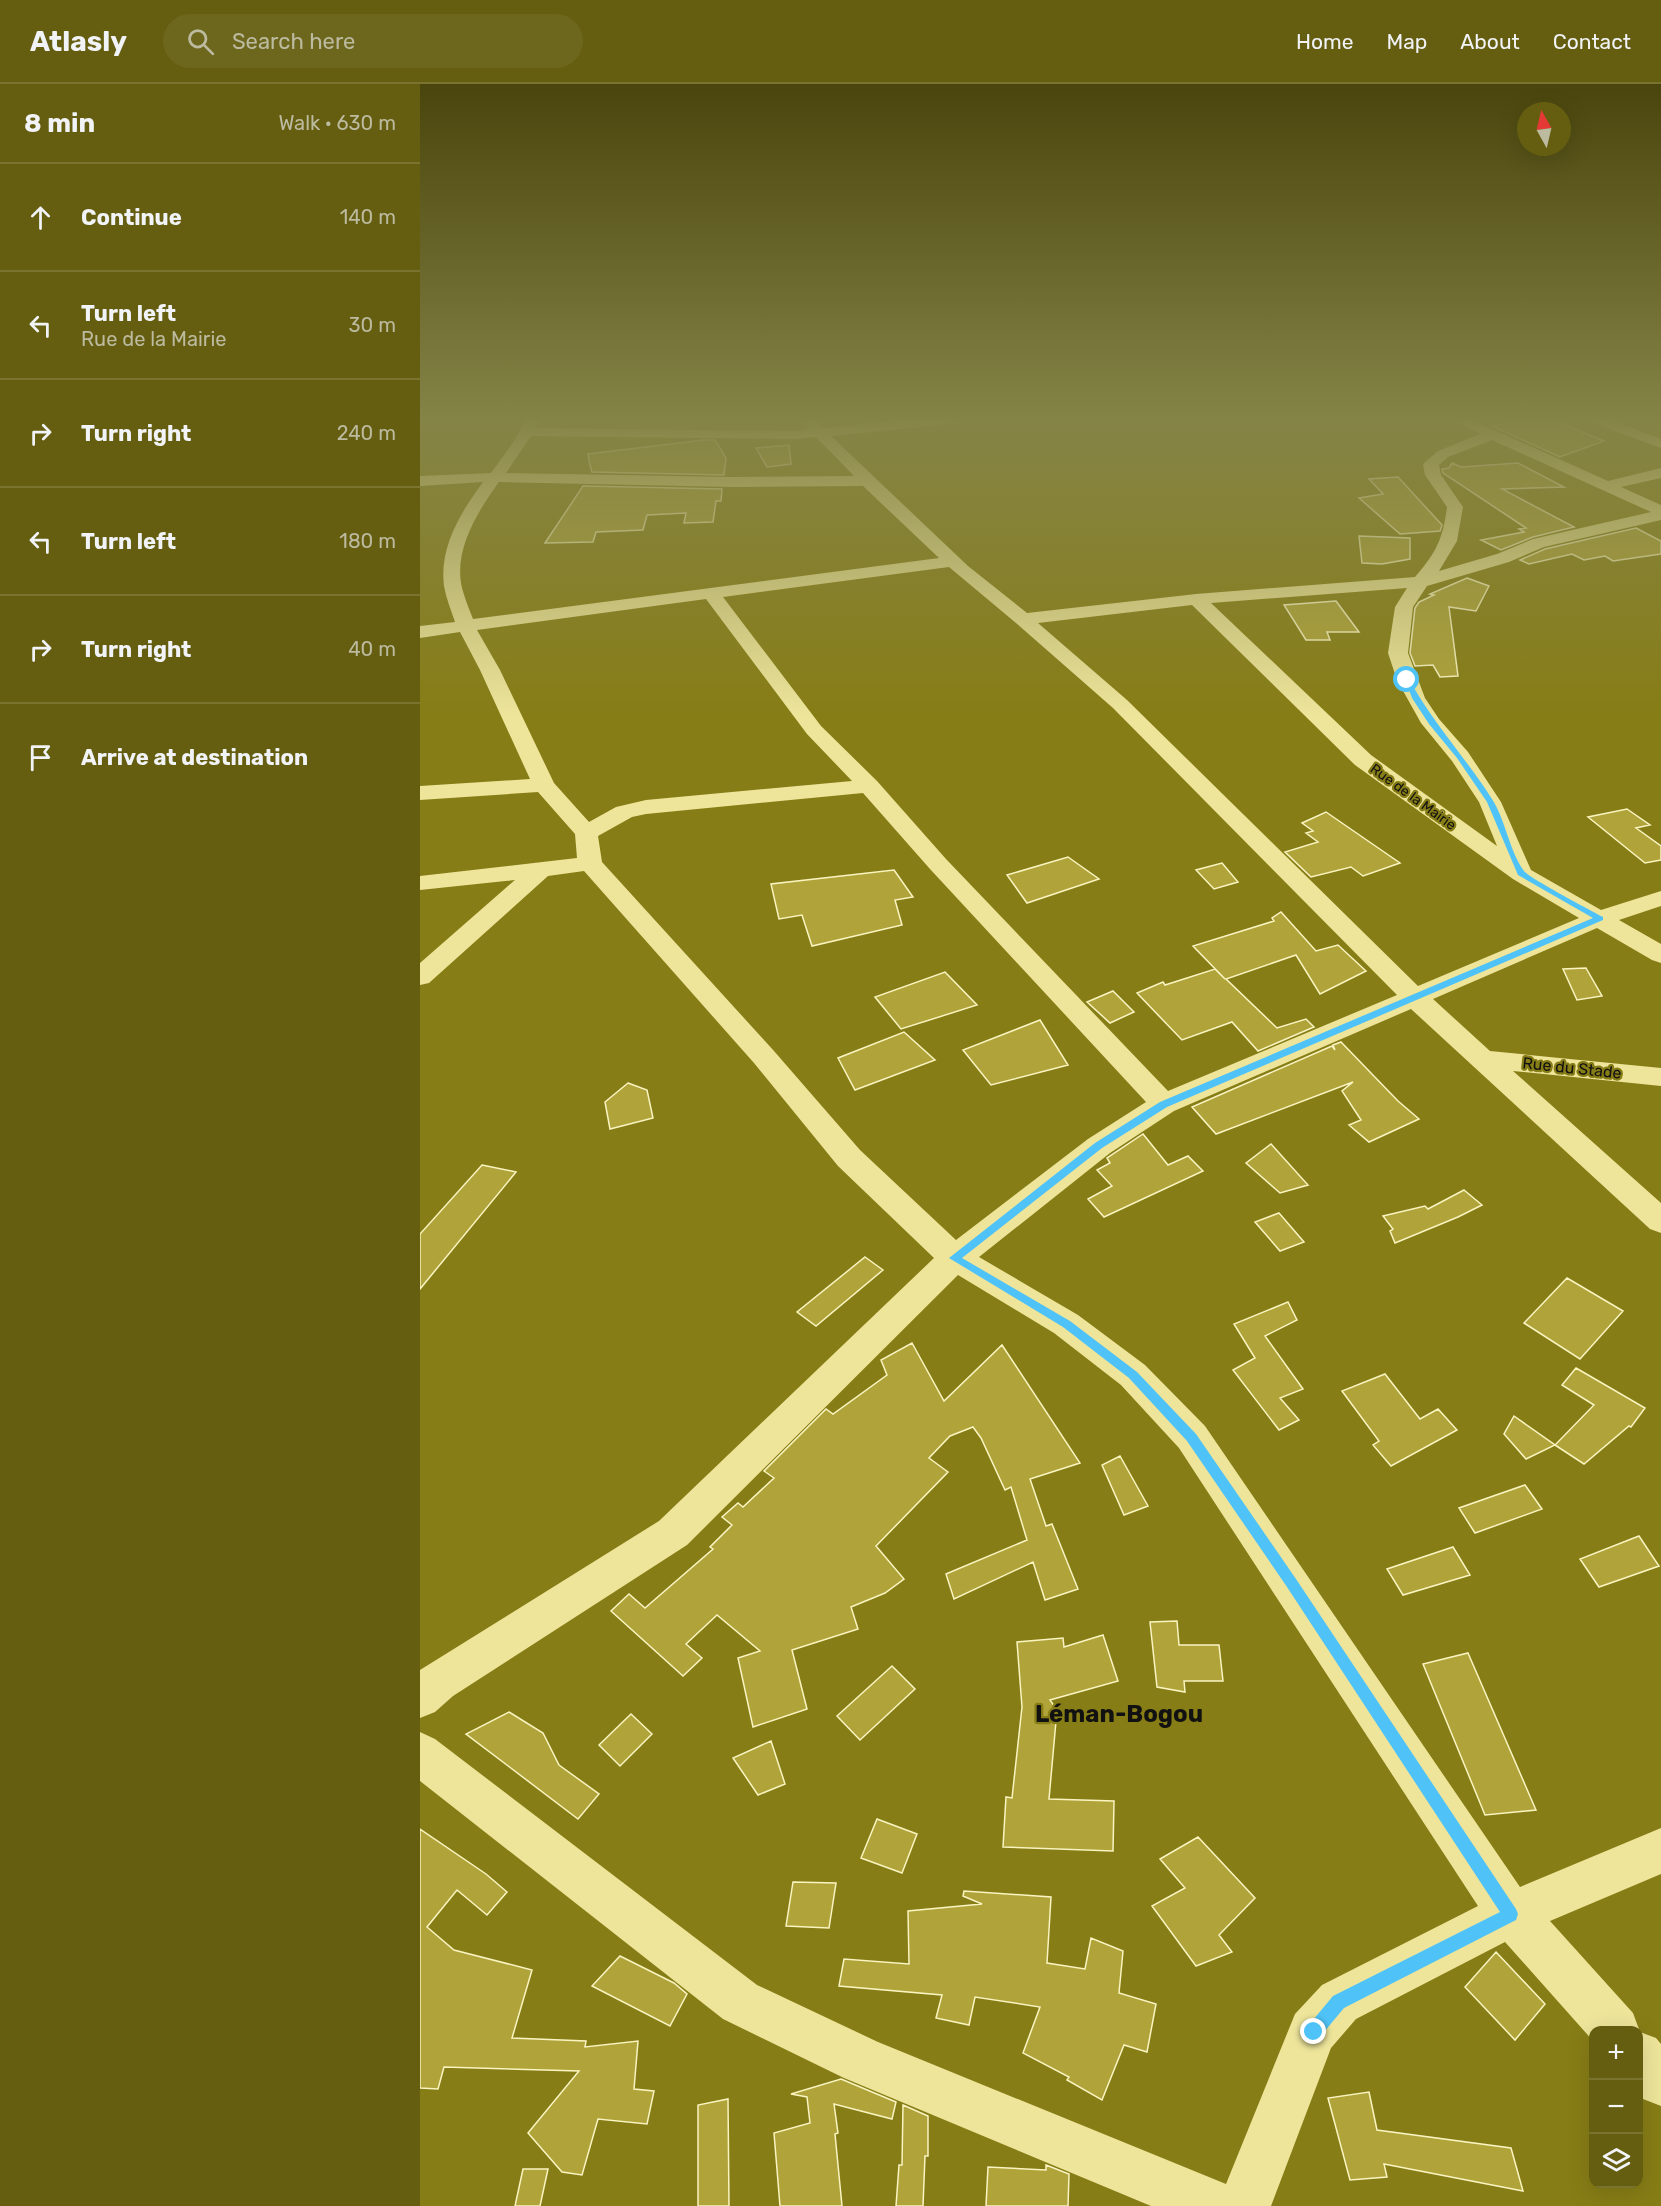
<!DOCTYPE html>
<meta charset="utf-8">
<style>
:root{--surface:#655e10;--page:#6d671e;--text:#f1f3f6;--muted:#bcba9f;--line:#797330}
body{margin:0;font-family:Rubik,sans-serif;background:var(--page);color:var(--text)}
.controls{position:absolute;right:18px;bottom:18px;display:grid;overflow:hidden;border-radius:12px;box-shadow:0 6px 24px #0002}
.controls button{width:54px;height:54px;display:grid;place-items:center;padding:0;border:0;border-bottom:2px solid var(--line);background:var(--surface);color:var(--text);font:30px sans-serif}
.compass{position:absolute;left:1097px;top:18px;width:54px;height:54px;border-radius:50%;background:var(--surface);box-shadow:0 6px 24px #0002;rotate:352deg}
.stop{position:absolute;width:18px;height:18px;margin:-14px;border:4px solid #4fc3f7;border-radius:50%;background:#fff}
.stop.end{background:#4fc3f7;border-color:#fff;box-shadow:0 2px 6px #0008}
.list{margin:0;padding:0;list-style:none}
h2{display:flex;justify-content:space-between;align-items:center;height:78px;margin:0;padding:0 24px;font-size:26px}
h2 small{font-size:20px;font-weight:400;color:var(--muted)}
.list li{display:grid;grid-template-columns:39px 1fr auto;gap:18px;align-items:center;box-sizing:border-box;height:108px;padding:0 24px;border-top:2px solid var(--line)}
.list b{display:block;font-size:22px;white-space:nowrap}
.list p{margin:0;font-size:20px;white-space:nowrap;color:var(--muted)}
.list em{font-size:20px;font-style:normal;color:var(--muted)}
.icon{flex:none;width:33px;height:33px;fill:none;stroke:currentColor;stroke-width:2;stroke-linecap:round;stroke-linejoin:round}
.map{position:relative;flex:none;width:1241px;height:2122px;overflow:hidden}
header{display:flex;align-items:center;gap:36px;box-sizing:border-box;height:84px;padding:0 30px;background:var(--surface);border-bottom:2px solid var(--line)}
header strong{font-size:28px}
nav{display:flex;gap:33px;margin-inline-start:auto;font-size:21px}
.search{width:420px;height:54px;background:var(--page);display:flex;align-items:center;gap:15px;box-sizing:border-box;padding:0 21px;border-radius:33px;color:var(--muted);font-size:22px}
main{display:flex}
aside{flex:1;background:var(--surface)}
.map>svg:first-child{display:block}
.building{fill:#afa33a;stroke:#faf4c1;stroke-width:1.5}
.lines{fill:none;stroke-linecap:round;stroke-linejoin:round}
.minor{fill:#eee59b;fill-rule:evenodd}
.route{fill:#4fc3f7}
.labels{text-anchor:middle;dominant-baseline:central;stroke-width:4.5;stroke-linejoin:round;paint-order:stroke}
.far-street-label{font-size:14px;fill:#111;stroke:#877d16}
.street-label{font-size:16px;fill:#111;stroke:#877d16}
.near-quarter-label{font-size:24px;font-weight:bold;fill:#111;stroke:#877d16}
</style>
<header>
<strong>Atlasly</strong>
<div class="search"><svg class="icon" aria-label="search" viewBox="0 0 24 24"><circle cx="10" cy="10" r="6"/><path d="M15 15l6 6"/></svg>Search here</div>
<nav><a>Home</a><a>Map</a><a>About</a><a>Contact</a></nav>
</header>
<main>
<aside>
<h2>8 min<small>Walk · 630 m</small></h2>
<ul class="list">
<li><svg class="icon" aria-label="ahead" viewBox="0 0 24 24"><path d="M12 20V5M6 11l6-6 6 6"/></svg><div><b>Continue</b></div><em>140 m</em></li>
<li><svg class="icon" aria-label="left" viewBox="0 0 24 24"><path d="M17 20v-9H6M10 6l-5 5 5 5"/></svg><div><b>Turn left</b><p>Rue de la Mairie</p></div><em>30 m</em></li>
<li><svg class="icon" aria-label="right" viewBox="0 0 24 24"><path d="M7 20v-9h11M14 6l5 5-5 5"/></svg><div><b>Turn right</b></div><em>240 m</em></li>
<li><svg class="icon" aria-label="left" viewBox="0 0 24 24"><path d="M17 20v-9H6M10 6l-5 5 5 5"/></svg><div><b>Turn left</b></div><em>180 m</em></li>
<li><svg class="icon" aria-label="right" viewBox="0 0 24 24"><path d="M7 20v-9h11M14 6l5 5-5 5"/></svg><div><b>Turn right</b></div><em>40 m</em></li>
<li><svg class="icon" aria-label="arrive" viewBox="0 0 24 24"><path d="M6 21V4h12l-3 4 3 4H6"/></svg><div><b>Arrive at destination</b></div></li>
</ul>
</aside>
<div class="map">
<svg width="1241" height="2122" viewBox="0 0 1241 2122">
<rect width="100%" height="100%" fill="#877d16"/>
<path class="building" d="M1110,335h21l53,22 -44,16 -68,-31z
M284,356h11l11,18 -2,17 -132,-3 -2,-7 -2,-11z
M369,361l2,19 -24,3 -11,-19z
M1032,379l9,4 57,-4 46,24 -62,2 72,38 -41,10 -32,13 -20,-10 43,-8 -5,-3 7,-1 -83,-55 -1,-4 7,-1z
M978,393l44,48 -2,6 -40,3 -41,-36 24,-4 -14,-15z
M163,402l139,3 -1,12h-5l-3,21 -29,1 2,-10 -39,2 -4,15 -47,2 -3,10 -48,1z
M1216,444l25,13v13l-48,7 -8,-5 -21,4 -12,-6 -43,10 -9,-4 25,-11z
M939,452l51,2v21l-28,5 -20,-1z
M1047,494l22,8 -13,25 -27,-4 9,69 -18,1 -7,-12 -18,1 -5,-13 5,-45 4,-6 15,-7 -4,-1z
M916,517l23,31h-32l3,8h-24l-22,-35z
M1207,725l23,16 -14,3 25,18v14l-16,3 -57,-46z
M906,728l45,31 29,20 -37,13 -12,-9 -40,10 -26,-25 33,-10 -12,-9 7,-2 -11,-8z
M648,773l31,22 -72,24 -20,-28z
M802,779l16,19 -24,7 -18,-19z
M474,786l19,27 -18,3 7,25 -90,21 -10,-31 -23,4 -8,-35z
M861,828l35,39 22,-6 28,26 -46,23 -24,-39 -70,24 51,49 29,-9 8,8 -56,24 -26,-29 -50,18 -45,-47 26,-11 2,3 50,-16 10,10 -32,-33 81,-25 -2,-3z
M1166,884l16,28 -25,4 -14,-31z
M525,888l32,33 -76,24 -26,-32z
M693,907l21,21 -24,11 -23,-21z
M620,936l28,45 -77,20 -28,-35z
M484,948l31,28 -80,30 -17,-32z
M921,958l57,59 21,18 -50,23 -20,-17 12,-5 -19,-29 11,-9 -137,52 -24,-27 140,-61 3,4 -2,-5z
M208,999l19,7 6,28 -43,11 -5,-27z
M723,1050l25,31 20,-9 15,15 -99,46 -16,-18 24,-13 -15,-16 13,-7 -3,-5z
M851,1060l37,41 -28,8 -34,-30z
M62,1081l34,7 -96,117v-55z
M1044,1106l18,15 -24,12 -63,26 -5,-12 3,-2 -10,-13 42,-10 3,3z
M859,1129l25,29 -24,9 -25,-29z
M445,1173l18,13 -67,56 -19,-14z
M1147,1194l56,33 -43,48 -56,-36z
M868,1218l9,18 -32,16 38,53 -23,9 19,22 -20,10 -46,-60 22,-12 -21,-34z
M492,1259l32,58 58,-56 78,118 -50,16 16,47 6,-2 26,65 -33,11 -12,-38 -79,37 -8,-25 81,-34 -16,-53 -6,3 -24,-52 -8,-11 -23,9 -21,22 19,14 -72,74 28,33 -19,14 -34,14 7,22 -66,21 15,59 -54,18 -15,-69 22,-7 -43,-36 -31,29 16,14 -19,18 -72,-65 18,-17 16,14 68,-59 -3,-2 22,-22 -10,-8 16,-14 5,4 31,-29 -10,-7 62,-62 7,5 54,-39 -6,-15z
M1156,1284l69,40 -14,19 -2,-1 -45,38 -29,-19 39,-40 -32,-20z
M965,1290l35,45 18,-10 19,21 -66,36 -18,-21 6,-4 -37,-50z
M1094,1332l41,29 -29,14 -22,-25z
M700,1372l28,50 -24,9 -22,-50z
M1105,1401l17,24 -67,24 -16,-25z
M1219,1452l20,30 -60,21 -19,-28z
M1033,1463l17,28 -67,20 -16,-26z
M757,1537l2,24h40l4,36h-39l1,11 -28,-5 -7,-65z
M683,1551l15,46 -68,19 7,10 -8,89 65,2 -1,50 -110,-4 3,-50 6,1 10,-91 -5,-65 46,-4 1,9z
M1048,1569l68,157 -51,5 -62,-151z
M472,1582l23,23 -55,51 -23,-24z
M89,1628l34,21 16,32 40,29 -21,25 -112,-85z
M211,1630l21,20 -32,32 -21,-21z
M351,1657l14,43 -27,11 -25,-37z
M457,1735l40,15 -15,39 -41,-15z
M0,1745l66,45 21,18 -20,23 -30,-25 -30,37 27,23 78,20 -20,68 74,3 -1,6 53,-6 -4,48 20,2 -7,33 -49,-5 -16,56 -20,-3 -34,-39 51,-62 -135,-4 -6,22 -18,-1z
M778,1753l57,61 -36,37 13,17 -36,14 -44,-60 33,-18 -25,-29z
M373,1798l43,1 -7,45 -43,-2z
M544,1807l87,6 -4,66 38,6 6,-31 32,13 -4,42 37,11 -9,48 -23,-7 -22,55 -35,-20 2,-3 -46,-24 17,-46 -65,-10 -6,28 -33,-7 6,-23 -103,-9 5,-27 65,5 -1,-53 74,-7 -19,-8z
M1076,1868l49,52 -30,36 -50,-53z
M200,1872l54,27 13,11 -17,32 -78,-40z
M421,1995l55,23 -4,17 -58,-15 4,29 -3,1 7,72h-62l-6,-73 36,-10 -3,-26 -16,-3z
M949,2008l8,38 134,18 12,43 -139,-27 3,13 -37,3 -22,-82z
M308,2015l1,107h-31v-101z
M483,2021l25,11v40h-3l-2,50h-27l3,-41h3z
M626,2081l23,9 -1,32h-82l2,-39 58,3z
M103,2085h25l-8,37h-25z"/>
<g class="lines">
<path class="minor" d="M107,335h14l-5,9 260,3 12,-2 -9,-10h15l9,9 90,-9h53l-7,4 -128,13 137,130 59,47 169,-19 219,-17c21,-24 28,-38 32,-70l-22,-32 -2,-11 15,-13 42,-17 -29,-15h19l138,62 53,-13v10l-40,9 40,18v15l-117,27 -35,15 -82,24 -14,21 -5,46 17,45 14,21 29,33 33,50 30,68 70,40 60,-19v15l-42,14 42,24v19l-9,-3 -55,-32 -164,71 57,52 171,17v18l-148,-15 148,132v30l-11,-4 -239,-220 -237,102 -64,42 -131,104 99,58 67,50 60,61 315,461 141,-59v46l-111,47 83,92 7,19 16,6 5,6v62l-18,-7 -5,-5v-64h-44v12l-89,-100 -149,77 -25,29 -60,158h-120l-307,-128 -121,-59 -303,-238v-49l15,7 322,246 121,57 348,142 69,-170 27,-29 156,-79 -299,-458 -58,-63 -67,-52 -96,-58 -271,270 -234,151 -18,16 -15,6v-48l239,-149 275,-263 -96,-92 -84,-103 -170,-192 -36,5 -119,107 -9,2v-22l95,-83 -95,10v-14l157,-18 -2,-24 -37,-42 -118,8v-14l110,-7 -50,-109 -20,-38 -40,6v-12l35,-4c-4,-12 -9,-24 -11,-36 -5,-39 17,-74 39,-104l-63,4v-10l71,-3 21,-29zM111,352l265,3 20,-2 38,39 -122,1 -226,-4zM1072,356l159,72 -118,27 -36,15 -58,17 18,-30 6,-34 -22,-32 -2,-10 9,-8zM79,398l233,5 131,-1 76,72 -466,61c-4,-10 -8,-20 -11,-31 -9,-38 16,-77 37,-106zM529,483l67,56 97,85 284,287 -229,96 -222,-232 -69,-78 -56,-55 -98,-129zM987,504l-12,19 -7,46 9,27 24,43 31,38 27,41 18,44 -126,-91 -160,-152zM286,515l101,135 45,47 -206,19 -30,7 -27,15 -35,-39 -54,-113 -23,-40zM772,521l163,160 158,114 66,39 -161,68 -291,-286 -89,-77zM443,709l67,76 216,233 -58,37 -132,101 -96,-90 -86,-99 -172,-189 -4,-26 34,-19 14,-3z
M1169,335h20l52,20v9l-70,-26z"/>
</g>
<linearGradient id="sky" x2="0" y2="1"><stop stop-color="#4a450c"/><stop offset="0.53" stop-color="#858447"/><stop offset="1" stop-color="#858447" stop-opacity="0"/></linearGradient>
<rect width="1241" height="632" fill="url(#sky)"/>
<path class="route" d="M985,595h4c23,43 57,79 83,120 14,22 17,51 32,72 5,7 66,39 79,46v3l-436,187 -65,41 -140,110 108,63 67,51 59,62 100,145 220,330 2,5 -2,6 -172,88 -25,30 -5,2 -6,-2 -2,-6 2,-6 25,-30 167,-84 -213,-325 -100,-146 -58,-63 -66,-51 -114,-69 146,-115 65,-41 433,-184 -75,-43 -31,-73 -30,-44 -28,-34 -17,-26z"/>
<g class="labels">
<g class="far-street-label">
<text transform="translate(993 713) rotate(36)">Rue de la Mairie</text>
</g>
<g class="street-label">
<text transform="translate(1152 984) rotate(6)">Rue du Stade</text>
</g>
<g class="near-quarter-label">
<text x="699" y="1630">Léman-Bogou</text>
</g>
</g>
</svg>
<div class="controls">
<button>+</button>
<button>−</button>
<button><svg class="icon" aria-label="layers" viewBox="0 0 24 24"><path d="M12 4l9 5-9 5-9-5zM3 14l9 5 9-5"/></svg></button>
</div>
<svg class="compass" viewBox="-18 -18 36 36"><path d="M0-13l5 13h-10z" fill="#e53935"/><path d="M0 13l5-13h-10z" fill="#bcba9f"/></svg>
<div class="stop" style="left:987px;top:596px"></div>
<div class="stop end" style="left:894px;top:1948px"></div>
</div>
</main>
